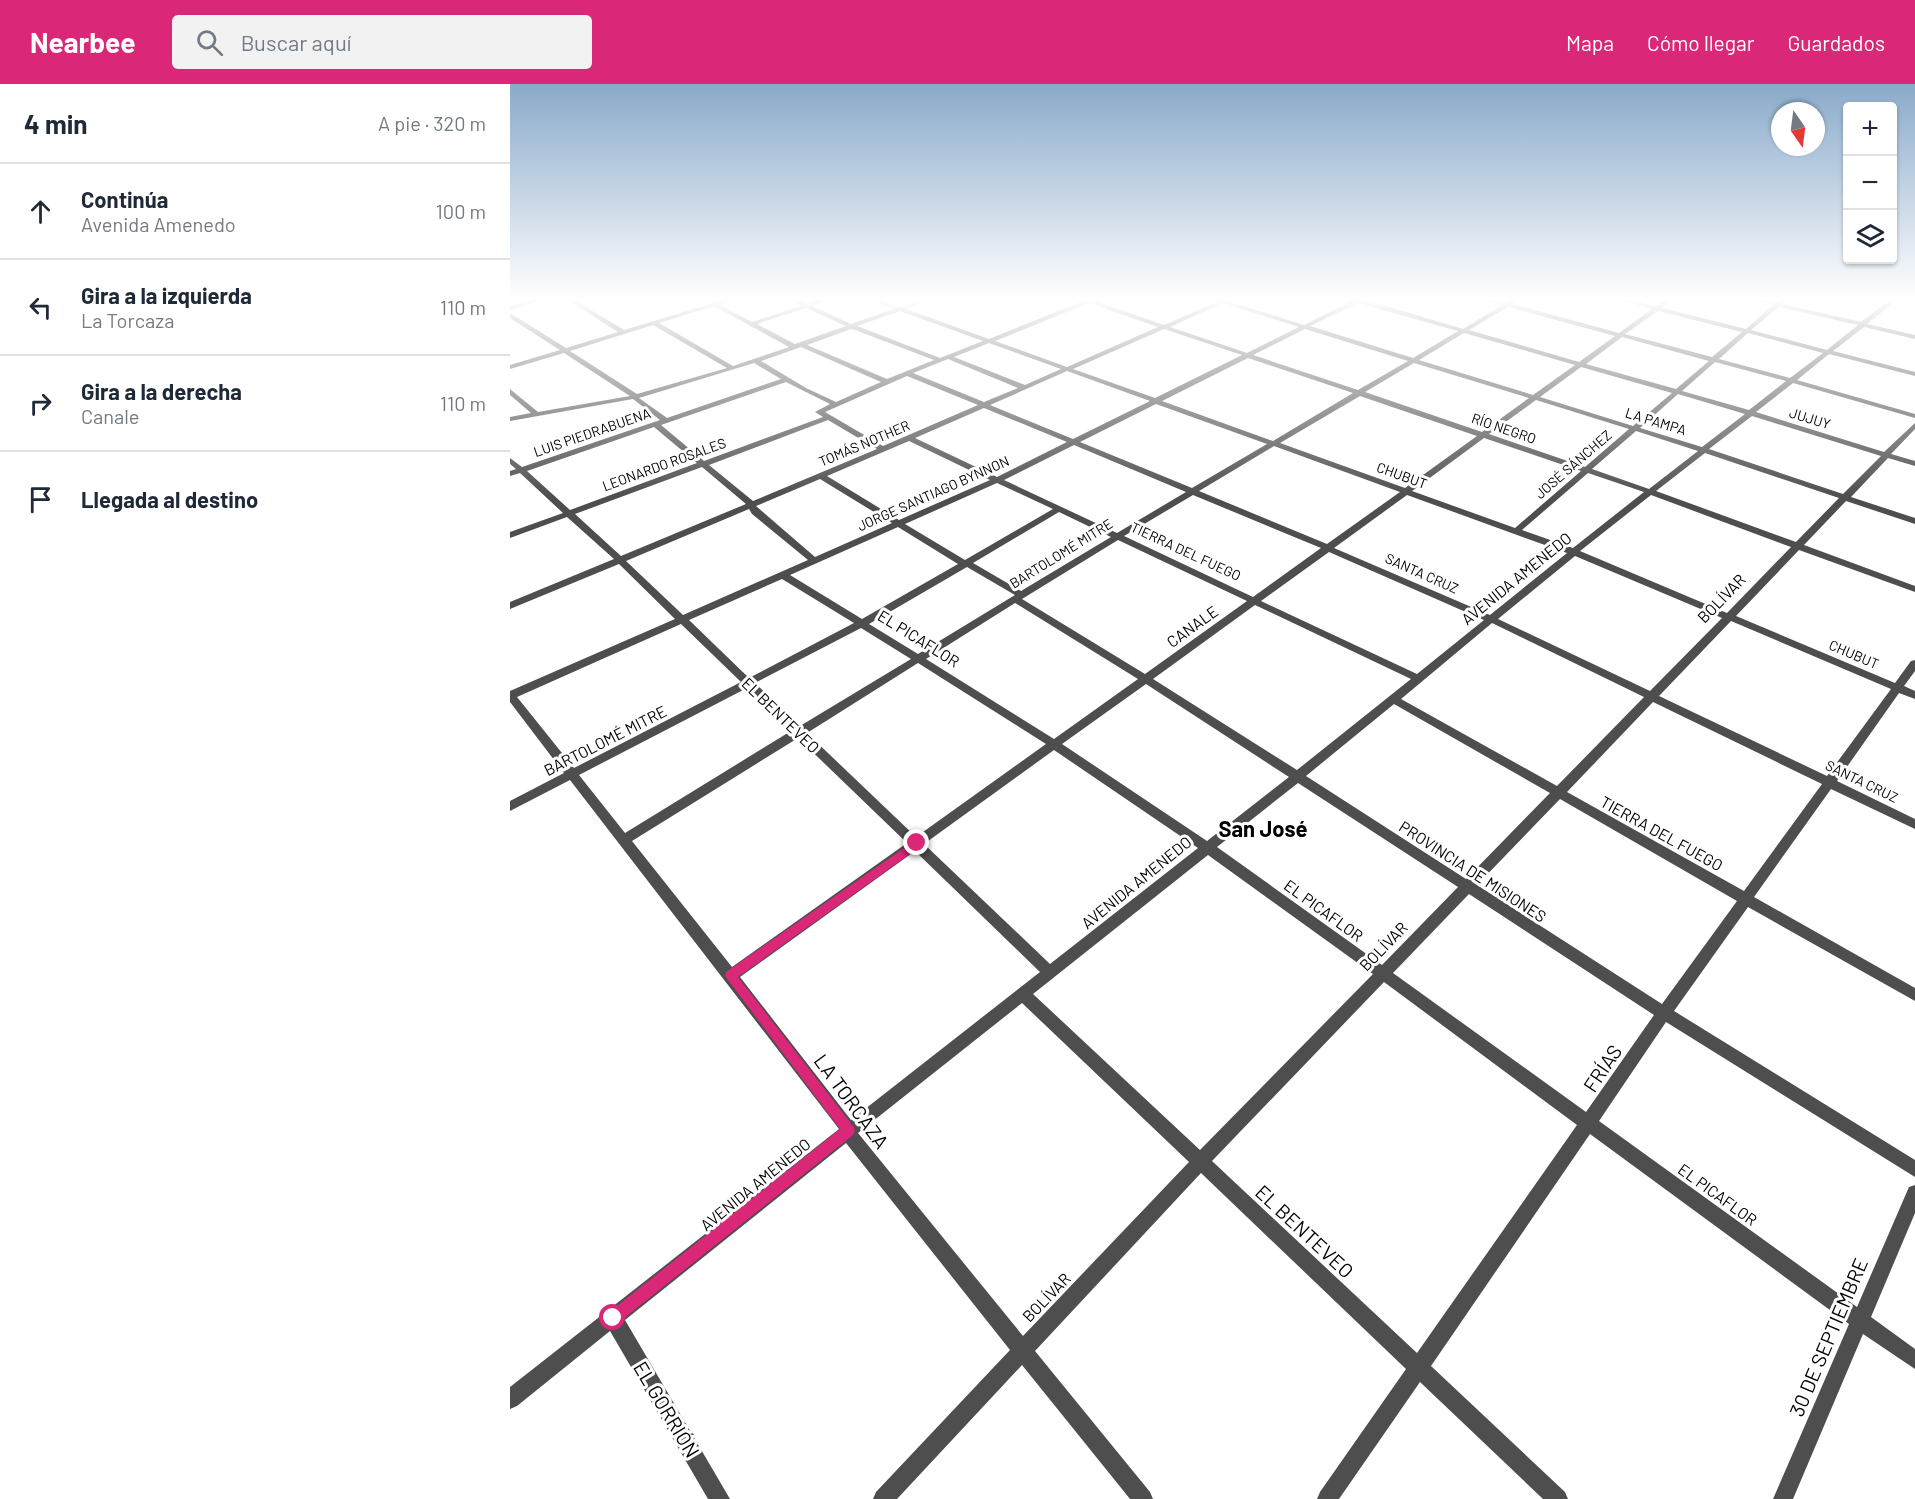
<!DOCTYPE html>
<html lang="es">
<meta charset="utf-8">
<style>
:root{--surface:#fff;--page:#f2f2f3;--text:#1f2937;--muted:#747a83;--line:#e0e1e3;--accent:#db2777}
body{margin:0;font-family:Barlow,sans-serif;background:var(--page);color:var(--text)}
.controls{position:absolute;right:18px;top:18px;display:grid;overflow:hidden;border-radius:6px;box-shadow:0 2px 4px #0004}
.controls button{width:54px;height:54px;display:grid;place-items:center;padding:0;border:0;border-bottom:2px solid var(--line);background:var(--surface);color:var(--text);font:30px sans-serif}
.compass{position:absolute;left:1261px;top:18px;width:54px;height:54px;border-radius:50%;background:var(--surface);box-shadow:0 2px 4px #0004;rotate:166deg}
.stop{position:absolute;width:18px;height:18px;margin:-14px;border:4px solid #db2777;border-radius:50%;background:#fff}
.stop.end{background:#db2777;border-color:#fff;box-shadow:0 2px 6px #0008}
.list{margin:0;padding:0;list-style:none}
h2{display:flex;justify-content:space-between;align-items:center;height:78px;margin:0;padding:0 24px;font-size:26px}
h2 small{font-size:20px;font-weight:400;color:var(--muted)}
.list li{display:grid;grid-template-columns:39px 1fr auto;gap:18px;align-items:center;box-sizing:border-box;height:96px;padding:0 24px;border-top:2px solid var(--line)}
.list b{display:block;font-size:22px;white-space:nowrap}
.list p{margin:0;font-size:20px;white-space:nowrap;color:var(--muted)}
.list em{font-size:20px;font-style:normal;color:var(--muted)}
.icon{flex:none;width:33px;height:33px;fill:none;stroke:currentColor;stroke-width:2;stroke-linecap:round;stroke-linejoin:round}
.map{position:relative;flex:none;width:1405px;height:1415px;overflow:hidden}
header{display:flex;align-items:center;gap:36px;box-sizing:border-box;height:84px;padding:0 30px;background:var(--accent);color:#fff}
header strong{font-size:28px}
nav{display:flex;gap:33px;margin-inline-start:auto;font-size:21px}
.search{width:420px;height:54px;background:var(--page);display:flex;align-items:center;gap:15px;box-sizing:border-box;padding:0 21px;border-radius:6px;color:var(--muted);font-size:22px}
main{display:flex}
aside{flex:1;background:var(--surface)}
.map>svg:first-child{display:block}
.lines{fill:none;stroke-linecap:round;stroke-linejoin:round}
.minor{fill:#4e4e4e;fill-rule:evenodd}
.route{fill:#db2777}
.labels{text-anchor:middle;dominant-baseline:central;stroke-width:6;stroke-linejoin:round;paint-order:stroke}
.far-street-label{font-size:14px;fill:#000;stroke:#fff}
.street-label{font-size:16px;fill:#000;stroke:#fff}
.near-street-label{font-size:20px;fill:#000;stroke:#fff}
.district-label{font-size:22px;font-weight:bold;fill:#000;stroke:#fff}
</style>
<header>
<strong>Nearbee</strong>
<div class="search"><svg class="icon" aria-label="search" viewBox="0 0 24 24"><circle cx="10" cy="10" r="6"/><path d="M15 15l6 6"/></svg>Buscar aquí</div>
<nav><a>Mapa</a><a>Cómo llegar</a><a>Guardados</a></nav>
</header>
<main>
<aside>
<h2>4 min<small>A pie · 320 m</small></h2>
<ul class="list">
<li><svg class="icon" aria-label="ahead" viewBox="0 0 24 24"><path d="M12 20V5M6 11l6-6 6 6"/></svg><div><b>Continúa</b><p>Avenida Amenedo</p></div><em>100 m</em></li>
<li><svg class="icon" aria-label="left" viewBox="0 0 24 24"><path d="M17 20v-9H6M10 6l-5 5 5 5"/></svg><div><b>Gira a la izquierda</b><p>La Torcaza</p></div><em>110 m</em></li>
<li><svg class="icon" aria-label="right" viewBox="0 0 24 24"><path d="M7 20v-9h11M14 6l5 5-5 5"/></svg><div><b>Gira a la derecha</b><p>Canale</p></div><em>110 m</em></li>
<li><svg class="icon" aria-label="arrive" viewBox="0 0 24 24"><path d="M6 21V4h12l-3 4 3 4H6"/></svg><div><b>Llegada al destino</b></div></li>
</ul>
</aside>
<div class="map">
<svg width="1405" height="1415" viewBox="0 0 1405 1415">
<rect width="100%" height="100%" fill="#fff"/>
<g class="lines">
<path class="minor" d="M25,215h10l-35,11v-4z
M56,215h7l51,31 86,-26v-2l25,-3 -15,6 32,17 49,-16 -13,-7h8l11,5 14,-5h9l-18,7 39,18 43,-15 -24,-10c11,0 21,8 30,8 9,0 19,-8 30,-8l-24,10 83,30 94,-38 -4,-2 13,1 72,25 53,-23 -1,-3h15l-3,2 76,24 48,-24 -3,-2h14l100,30 39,-24 -20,-6h10l14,4 7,-4h7l-8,5 107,29 33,-24 -35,-10h10l29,7 10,-7h7l-11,9 84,21 27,-24 -21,-6 25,3 3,-3h7l-5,5 79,18 30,-23h7l-31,25 48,11v4l-51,-12 -31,24 82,21v4l-86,-22 -32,26 118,34v4l-122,-35 -37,29 128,40 31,-29v6l-24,25 24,7v5l-27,-8 -37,39 64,21v6l-69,-23 -42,44 111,41v6l-116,-42 -63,66 159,67 16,-22 4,-1v11l-11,15 11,5v8l-16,-6 -62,88 78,38v10l-84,-40 -77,108 161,91v13l-167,-94 -74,104 241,149v17l-249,-155 -67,99 258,186 52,-120 6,-2v28l-44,104 44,32v20l-52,-35 -70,165h-20l76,-175 -259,-190 -159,232 134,126 3,7h-25l-123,-117 -81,117h-22l3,-7 86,-123 -205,-196 -166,178 115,141 3,7h-23l-108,-134 -125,134h-24l3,-7 134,-142 -164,-207 -221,177 105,179h-22l-98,-168 -93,75 -7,3v-22l329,-258 -269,-349 -60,31v-10l54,-28 -54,-71v-11l165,-72 -56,-55 -109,45v-7l104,-43 -47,-42 -57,21v-6l53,-19 -43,-40 -10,3v-5l6,-2 -6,-5v-6l12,9 138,-47 -27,-21 -123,22v-4l21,-4 -21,-18v-6l28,23 92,-16 -66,-43 -54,16v-4l50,-15 -50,-32v-5l56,35 52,-16zM579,219l69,24 -91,40 -72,-26zM713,219l76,24 -52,26 -77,-26zM848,219l100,28 -45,27 -103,-32zM204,222l75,41 -56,19 -74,-43zM998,223l107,29 -36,26 -110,-32zM1269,223l79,18 -31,25 -76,-20zM296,224l40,18 -51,18 -38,-20zM390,227l83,30 -43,17 -83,-32zM1148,227l84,21 -30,25 -87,-23zM143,241l74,43 -90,26 -67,-43zM341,245l4,1 79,30 -47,19 -80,-34zM654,245l78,26 -87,43 -82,-29zM795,245l103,32 -50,29 -105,-35zM954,249l111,32 -42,30 -114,-35zM1238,249l75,20 -33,25 -71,-19zM1112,253l87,24 -33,28 -90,-25zM479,259l72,26 -36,16 -71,-28zM291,263l80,35 -45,20 -30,-14 -45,-27zM738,274l105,35 -80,48 -111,-40zM438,275l70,29 -34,14 -71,-29zM1205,278l71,19 -37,29 -67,-19zM244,279l27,16 -114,39 -28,-20zM904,279l115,35 -47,34 -117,-40zM1071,283l91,26 -39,33 -93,-29zM557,287l83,30 -77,38 -83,-34zM397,292l71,29 -95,41 -58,-34zM276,298l44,22 -15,8 8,5 -119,44 -43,-36zM1168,310l67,20 -43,33 -62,-19zM850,312l117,40 -72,52 -125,-45zM1026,316l93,29 -44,38 -96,-33zM646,320l111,40 -75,44 -112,-46zM474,324l83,34 -70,35 -82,-39zM1242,332l129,40 -38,38 -134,-45zM318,336l49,29 -124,52 -44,-36zM144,343l43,36 -127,47 -43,-39zM1126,347l62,20 -49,38 -57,-20zM974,354l97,33 -66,57 -103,-37zM399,357l81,39 -91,40 -72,-44zM564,361l112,47 -69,41 -113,-53zM764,362l126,46 -73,52 -128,-53zM1195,369l134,45 -43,44 -140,-51zM192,383l44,37 -125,52 -46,-42zM1078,389l56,19 -71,56 -51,-18zM310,395l72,44 -77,34 -59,-51zM487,399l56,26 -88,51 -60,-36zM683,411l128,53 -68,49 -129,-61zM897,411l160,58 -77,62 -156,-67zM1141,411l140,52 -64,66 -147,-62zM239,425l3,5 56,46 -125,55 -57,-54zM549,428l52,25 -90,54 -48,-28zM388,443l60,37 -96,55 -72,-44zM608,456l129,61 -102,73 -123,-75zM819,468l155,68 -67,54 -156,-73zM1065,472l147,62 -72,73 -152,-72zM457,483l48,28 -97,59 -49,-30zM272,495l72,44 -105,55 -60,-58zM505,519l123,76 -84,60 -128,-80zM745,521l156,74 -114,91 -144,-91zM1221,537l160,68 -64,87 -168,-80zM982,539l152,74 -87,89 -156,-87zM171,540l60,58 -167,86 -57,-71zM351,544l50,31 -111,67 -45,-43zM408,579l128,81 -130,93 -109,-104zM636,600l143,93 -82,64 -145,-97zM237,604l44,43 -166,102 -46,-58zM1143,618l169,82 -78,107 -177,-99zM884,620l156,89 -84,86 -160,-103zM288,654l109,105 -175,124 -100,-126zM544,666l144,98 -148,116 -126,-120zM788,699l160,104 -76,78 -165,-118zM1050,715l177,102 -75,103 -185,-119zM405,767l125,121 -189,148 -111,-143zM698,771l165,119 -173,176 -167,-156zM959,810l185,121 -68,97 -193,-139zM874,898l193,143 -160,228 -205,-192zM512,919l167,159 -166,174 -165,-203z"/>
</g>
<linearGradient id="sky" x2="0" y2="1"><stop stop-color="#89aaca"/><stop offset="0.52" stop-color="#fff"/><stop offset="1" stop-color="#fff" stop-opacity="0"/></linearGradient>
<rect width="1405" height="413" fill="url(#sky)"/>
<path class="route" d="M407,755l4,1v6l-183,131 115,149 2,4 -2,5 -235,188 -5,3 -5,-3 -2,-5 2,-5 232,-184 -115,-153 1,-4z"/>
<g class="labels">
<g class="far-street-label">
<text transform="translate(1300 334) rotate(17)">JUJUY</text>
<text transform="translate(1146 337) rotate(17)">LA PAMPA</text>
<text transform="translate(994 344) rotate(19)">RÍO NEGRO</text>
<text transform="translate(82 348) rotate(-19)">LUIS PIEDRABUENA</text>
<text transform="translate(354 359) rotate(-23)">TOMÁS NOTHER</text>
<text transform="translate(154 380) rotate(-20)">LEONARDO ROSALES</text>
<text transform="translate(1063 380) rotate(-41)">JOSÉ SÁNCHEZ</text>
<text transform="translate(892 391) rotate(20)">CHUBUT</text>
<text transform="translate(423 409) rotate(-24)">JORGE SANTIAGO BYNNON</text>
<text transform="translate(676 467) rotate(25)">TIERRA DEL FUEGO</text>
<text transform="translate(551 469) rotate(-32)">BARTOLOMÉ MITRE</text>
<text transform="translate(912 489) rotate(24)">SANTA CRUZ</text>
<text transform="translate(1344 570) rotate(23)">CHUBUT</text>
<text transform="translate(1352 697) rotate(26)">SANTA CRUZ</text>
</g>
<g class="street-label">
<text transform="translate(1006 494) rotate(-39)">AVENIDA AMENEDO</text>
<text transform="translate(1211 514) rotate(-46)">BOLÍVAR</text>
<text transform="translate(682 542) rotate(-36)">CANALE</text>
<text transform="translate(409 554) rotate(32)">EL PICAFLOR</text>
<text transform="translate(271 631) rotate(44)">EL BENTEVEO</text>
<text transform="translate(95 656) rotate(-27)">BARTOLOMÉ MITRE</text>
<text transform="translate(1152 749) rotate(29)">TIERRA DEL FUEGO</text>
<text transform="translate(963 787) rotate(33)">PROVINCIA DE MISIONES</text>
<text transform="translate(626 798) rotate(-39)">AVENIDA AMENEDO</text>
<text transform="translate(814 826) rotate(36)">EL PICAFLOR</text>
<text transform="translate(873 862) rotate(-46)">BOLÍVAR</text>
<text transform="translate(245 1100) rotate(-39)">AVENIDA AMENEDO</text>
<text transform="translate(1208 1110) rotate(36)">EL PICAFLOR</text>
<text transform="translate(536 1213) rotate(-46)">BOLÍVAR</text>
</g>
<g class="near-street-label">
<text transform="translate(1092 984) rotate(-56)">FRÍAS</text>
<text transform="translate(342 1017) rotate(54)">LA TORCAZA</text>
<text transform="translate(795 1147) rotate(43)">EL BENTEVEO</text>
<text transform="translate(1318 1253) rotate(-67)">30 DE SEPTIEMBRE</text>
<text transform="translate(157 1325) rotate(59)">EL GORRIÓN</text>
</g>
<g class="district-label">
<text x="753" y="744">San José</text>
</g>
</g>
</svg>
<div class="controls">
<button>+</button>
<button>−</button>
<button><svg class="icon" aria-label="layers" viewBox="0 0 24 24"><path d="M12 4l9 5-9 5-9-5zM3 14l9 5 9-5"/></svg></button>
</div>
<svg class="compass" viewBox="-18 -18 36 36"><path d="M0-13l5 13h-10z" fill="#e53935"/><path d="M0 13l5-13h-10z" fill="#747a83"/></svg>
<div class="stop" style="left:103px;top:1234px"></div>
<div class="stop end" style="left:407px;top:759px"></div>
</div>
</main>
